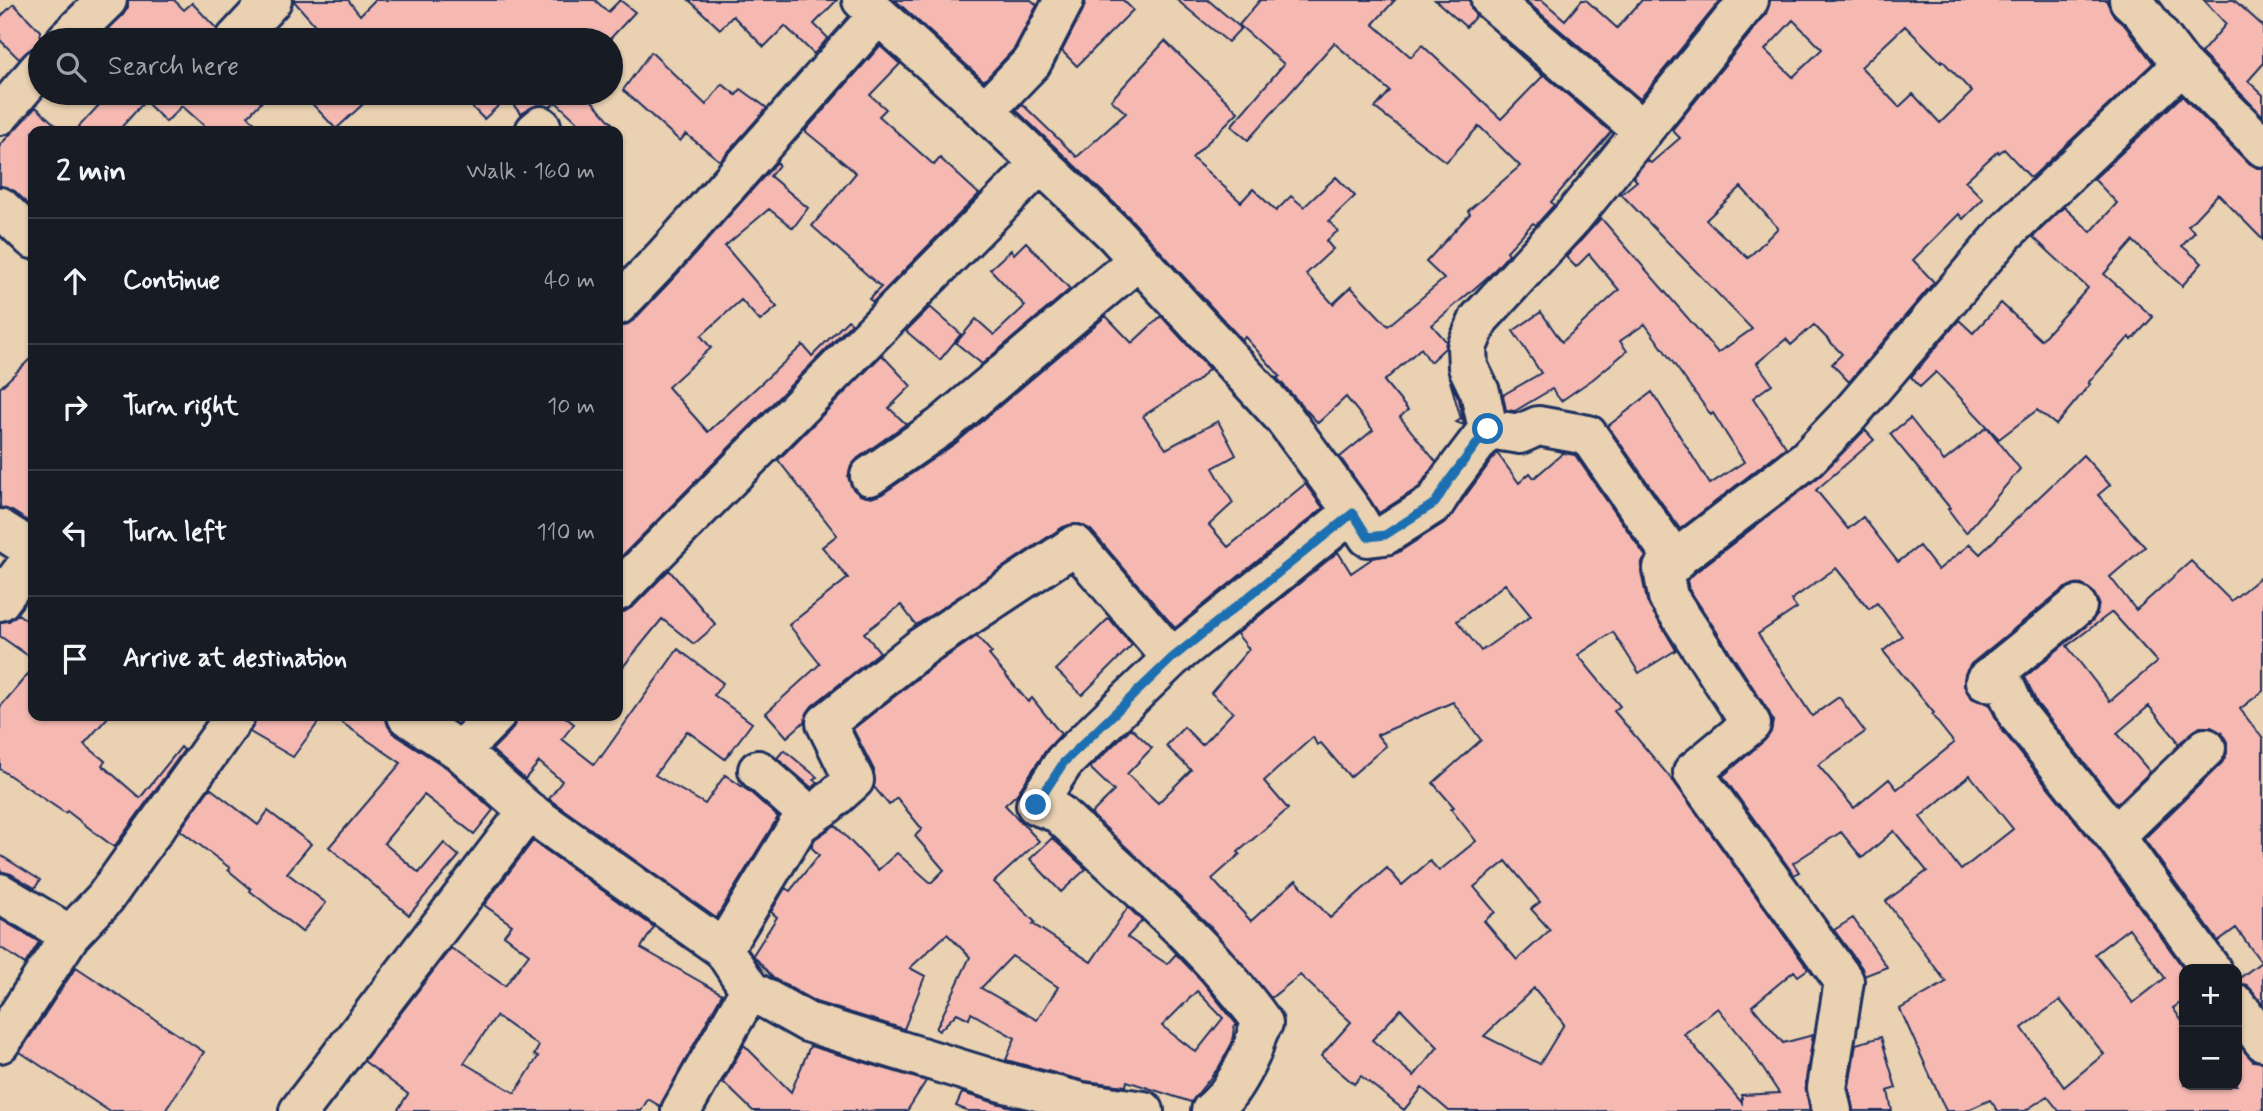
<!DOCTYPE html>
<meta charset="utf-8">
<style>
:root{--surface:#171b24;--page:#242831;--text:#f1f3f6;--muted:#9ea1a6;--line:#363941}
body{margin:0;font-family:Mynerve,sans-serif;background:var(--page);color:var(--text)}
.controls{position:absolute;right:21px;bottom:21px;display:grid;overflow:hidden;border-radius:14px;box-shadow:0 2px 5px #0004}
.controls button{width:63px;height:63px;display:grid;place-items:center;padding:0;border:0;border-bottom:2px solid var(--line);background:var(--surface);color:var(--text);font:35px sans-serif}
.stop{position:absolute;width:21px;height:21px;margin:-16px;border:5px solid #1f6fb2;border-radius:50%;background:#fff}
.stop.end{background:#1f6fb2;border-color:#fff;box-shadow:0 2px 7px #0008}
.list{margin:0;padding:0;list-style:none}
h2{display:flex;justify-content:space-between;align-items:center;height:91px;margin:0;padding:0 28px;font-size:30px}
h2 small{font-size:23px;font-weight:400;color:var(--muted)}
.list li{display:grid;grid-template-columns:46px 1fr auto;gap:21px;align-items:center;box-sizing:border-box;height:126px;padding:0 28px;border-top:2px solid var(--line)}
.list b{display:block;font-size:26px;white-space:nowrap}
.list em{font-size:23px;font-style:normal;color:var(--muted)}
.icon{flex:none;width:38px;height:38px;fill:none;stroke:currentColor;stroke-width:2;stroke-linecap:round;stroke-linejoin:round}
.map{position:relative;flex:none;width:2263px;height:1111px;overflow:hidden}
.search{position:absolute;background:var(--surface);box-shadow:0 2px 5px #0004;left:28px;top:28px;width:595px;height:77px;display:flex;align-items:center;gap:18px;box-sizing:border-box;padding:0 24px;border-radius:38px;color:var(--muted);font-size:26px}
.panel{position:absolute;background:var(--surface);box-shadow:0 2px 5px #0004;left:28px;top:126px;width:595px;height:595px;border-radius:14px}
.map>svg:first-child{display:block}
.building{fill:#f5b9b2;stroke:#1b2f5e;stroke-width:2;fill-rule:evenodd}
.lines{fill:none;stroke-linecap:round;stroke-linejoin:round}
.minor-casing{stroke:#1b2f5e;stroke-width:44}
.minor{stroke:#e9d1b1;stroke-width:38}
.route{stroke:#1f6fb2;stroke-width:9}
</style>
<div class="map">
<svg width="2263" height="1111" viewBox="0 0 2263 1111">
<rect width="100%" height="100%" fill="#e9d1b1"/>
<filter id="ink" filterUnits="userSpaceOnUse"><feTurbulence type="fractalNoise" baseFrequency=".0143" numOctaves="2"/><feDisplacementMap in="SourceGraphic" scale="14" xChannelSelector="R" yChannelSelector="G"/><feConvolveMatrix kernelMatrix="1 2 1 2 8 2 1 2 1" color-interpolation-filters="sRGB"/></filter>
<g filter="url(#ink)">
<path class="building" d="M128,0h46l10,10 8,-7 25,26 -3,11h-117l26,-25 5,-8z
M293,0h55l12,15 15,-15h220l13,12 12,-12 15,12 -26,28h-281z
M689,0h148l-23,24 14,14 -14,16 -29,-28 -21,21 -31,-31 -13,13z
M895,0h136l6,5 -23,44 -30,32z
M1086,0h37l10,10 -56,56 -15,-15 21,-41z
M1177,0h31l33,28 -13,14z
M1260,0h135l-22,24 38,33 11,-12 79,74 42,-43 -44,-40 112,96 -60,70 3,3 -18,20 -3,-2 -26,28 2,3 -18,20 -59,51 14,16 -1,7 -15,14 -9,-14 -37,33 24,29 -8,7 36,45 -17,25 -40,26 -39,-56 33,-27 -27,-33 -28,26 -41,-45 3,-2 -35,-39 -3,3 -113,-123 -113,-107 6,-6 55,53 49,-44 -15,-13 54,-59 73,71 -46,46 49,44 12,-13 23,22 15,-15 13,11 32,-30 19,19 -26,25 9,10 -12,10 7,8 -27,25 27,30 18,-17 37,39 56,-47 -18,-17 44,-48 -2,-3 52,-45 -41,-40 -33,36 -71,-54 15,-17 -56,-48 -86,97 -17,-14 53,-62 -45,-39z
M1435,0h35l1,8 5,8 -10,11z
M1525,0h17l23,20 17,-20h4l31,28 25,-28h79l-81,99z
M1770,0h336l8,16 11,10 28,37 -122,115 -27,-29 -5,4 -1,-2 -33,30 18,18 -20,20 -4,-5 -46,46 21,22 -85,100 -17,-18 10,-10 -28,-29 -23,20 -5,-6 -29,24 15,21 -19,14 33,49 -106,82 -72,-103 44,-34 58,92 34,-22 -31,-49 -2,2 -66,-91 -25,17 7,10 -34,28 -32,22 -9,-12 -37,22 -9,-1 -3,-15 38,-22 -28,-42 28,-19 21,30 57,-52 -30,-36 -13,13 -10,-10 35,-39 117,135 34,-24 -131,-135 16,-13 -4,-4 14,-17 4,3 29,-25 -8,-8 94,-116zM1793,20l29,29 -29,28 -28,-27zM1905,26l36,36 1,-2 30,32 -32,31 -27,-29 -14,13 -38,-40zM1741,187l37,41 -30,30 -42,-38z
M2204,0h30l29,26v38l-15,17 15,14v21l-62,-63 25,-29z
M14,4l26,27v16l-8,1 -13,11 -19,-19v-23z
M880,46l20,18 -30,31 16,14 -7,7 55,49 6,-7 39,36 -106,108 -4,-3 12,-12 -69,-61 44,-53 -51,-42z
M651,52l55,53 16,-21 14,11 5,-6 26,19 -47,53 -34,-27 -6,7 -57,-51z
M86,93h184l-22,23 14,15h-52l-28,-25 -16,16 -21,-21 -27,30h-43l24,-26z
M302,93h73l-39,36z
M478,93h107l34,38h-32l-31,-29 -6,5 -13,-2 -16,9 -14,-16 -23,21 -17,-17z
M2182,96l65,66 10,6h6v72l-45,-46 -30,32 7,6 -13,14 20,17 -20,23 -49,-45 -29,33 49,43 -21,23 -3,-3 -41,46 2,1 -34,41 -19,-15 -38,29 -63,-67 -16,15 -9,-10 48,-57 14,13 28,-30 40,37 47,-52 -55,-51 31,-30 27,25 26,-29 -23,-24z
M36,107l26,24h-29v78l-18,-18 -15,-5v-41z
M777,162l2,3 -9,11 38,32 -15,20 -24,-19 -44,37 52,61 -17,14 -19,-21 -40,36 10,12 -43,39 40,45 95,-87 9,11 36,-36 4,3 -234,237v-234h7l9,-6 45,-48z
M1026,242l44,47 -88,75 -26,-21 20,-24 18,16 31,-29 -35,-37 21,-19 3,4z
M930,307l31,27 -21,26 -34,-29z
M1106,316l26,27 29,-27 48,53 -12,12 -54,35 23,33 52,-28 18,34 -23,13 20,35 -24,22 19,22 77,-63 18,24 -148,120 -84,-98 -11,-6 -17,3 -147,98 -15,-20 -37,28 16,19 -68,54 -5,7 -2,8 -18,16 -21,-24 54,-49 -31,-39 59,-47 -26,-31 15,-12 -59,-75 104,-105 29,31 -22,22 17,16 -48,34 -7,8 -3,11 4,11 8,7 11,3 11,-4 74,-51z
M33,356v154l-5,11 -16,-10 -12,-4v-119z
M1450,381l9,18 5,26 -8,-3 5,-3z
M1910,418l34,43 43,-34 33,42 -54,64 -18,-24 2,-1 -60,-74z
M1865,430l9,10 -58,50 32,39 15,-12 35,45 21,-16 19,24 32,-26 10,10 103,-99 27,30 -12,10 47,52 -35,30 26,33 55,-49 40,40 32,-26v116l-23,18 23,30v265l-16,-19 -10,-2v-3l24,-18 -25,-34 -18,13 -74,-102 78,-76 5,-10v-11l-5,-9 -11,-6h-11l-22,17 -2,-3 1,-1 -28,-34 -32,27 33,39 -33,32 -80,-101 -12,-26 66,-55 6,-8 2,-11 -6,-11 -9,-7 -10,-1 -11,5 -92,75 -6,10 -1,12 7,12 18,6 12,25 97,120 86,120v37l-2,-4 -9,6 11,16v61h53v-43l16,19 10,1v49h-204l-12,-15 -22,15h-27l-8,-11 -24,11h-20l-46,-102 46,-27 -60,-81 41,-30 -33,-40 -32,27 -21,-26 -48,31 6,9 -5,3 -71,-99 42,-36 6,-8 2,-11 -4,-9 -80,-123 -2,-9 9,-8 124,-96zM1836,568l33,41 8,-6 25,33 -19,15 51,62 -2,2 22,28 -57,46 -8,-10 -35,29 -36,-43 47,-33 -26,-35 -27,19 -54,-82 39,-26 -6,-8zM2112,612l45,50 -47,39 -43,-55zM1970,775l43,54 -52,41 -41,-53zM2129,928l36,50 -32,25 -38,-49zM2060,1000l44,54 -40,33 -42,-59z
M1497,453l22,30 11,-10 4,5 29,-25 12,2 71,102 -4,5 -1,10 6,29 29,49 -37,23 -26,-41 -35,23 42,51 -6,5 60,71 134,187 -10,7 -4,-5 -42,35 31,37 30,-8 -8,50 5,26h-361l-27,-23 -18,22 -43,-34 -7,8 -33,-28 30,-34 -51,-47 -29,23 -63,-74 -117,-110 23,-23 -24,-23 41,-40 21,20 -25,26 31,29 33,-33 -25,-24 18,-19 18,18 31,-33 -22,-19 38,-44 -12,-15 101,-82 13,21 22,-15 24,-5 50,-32zM1505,584l26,32 -50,35 -24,-30zM1453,702l28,38 -48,43 21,24 -3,2 25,32 -37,30 -9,-10 -28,24 -15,-17 -57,50 -34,-38 -45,41 -39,-42 28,-25 -2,-2 50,-43 -24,-28 49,-44 4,8 4,-2 29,34 36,-31 -9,-11zM1506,861l34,41 -9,7 19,21 -33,30 -33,-39 11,-9 -21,-25zM1534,988l30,36 -24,40 -56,-28zM1718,1008l28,35 33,50 -37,2v8l-58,-69zM1401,1009l37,38 -24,29 -42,-36z
M669,570l47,55 -22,19 -32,-25 -44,54v-61h6l10,-6z
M18,614l15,11v34l-33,-23v-14l9,-1z
M1109,618l23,27 -50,50 -26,-25z
M977,636l15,17 -3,2 39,47 4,-4 29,36 -15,16 -29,44 -12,11 34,36 -45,41 41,40 -2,2 58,38 37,-55 14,14 -15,16 40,27 9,-10 25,26 36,45 -3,2 -2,16 -13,24 -28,35 -64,-21 -1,5 -41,-5 -79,-21 9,-22 -44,-25 -2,6 -12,-6 -18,18 -3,-2 34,-72 -23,-23 -37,34 15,8 -21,53 -88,-27 -43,-24 -20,-23 24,-38 -6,-5 14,-24 5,3 29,-36 -8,-8 4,-8 20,-14 43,45 19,-17 34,30 13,-13 -29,-34 7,-7 -25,-31 -8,7 -15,-18v-17l-21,-41 83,-65zM1012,956l46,31 -21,33 -56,-32zM1197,991l26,27 -27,34 -34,-26z
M678,649l45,34 -9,12 38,28 -27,36 -38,-28 -32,44 50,29 20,-29 25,17 28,25 -62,101 -167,-119 13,-18 -23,-19 -14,17 -33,-29 19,-19 5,-9v-6h48l10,8 -12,15 32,25 6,-8 1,1z
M33,668v48h76l-25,28 21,17 -3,4 38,33 41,-51 3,3 -70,97 -47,-36 -2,2 -65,-44v-62z
M256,716h67l-30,41 -43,-25z
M332,716h53l3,10 6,8 53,34 46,42 -19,24 -50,-39 -40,48 35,30 25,-30 15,13 -50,59 -80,-68 72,-84z
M784,750l33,27 -3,3 4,3 -6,5 -35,-30z
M210,788l48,37 10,-14 43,33 -24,29 39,30 -24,29 -52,-41 1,-2 -23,-19 2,-2 -50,-38z
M1052,838l34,31 -25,23 -31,-33z
M533,841l121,86 -13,21 81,46 -62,112 -12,-7 -7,12h-244l11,-17 -44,-33 87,-113 54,38 24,-32 -25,-19 8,-10 -28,-20zM496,1016l43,30 -5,9 4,2 -23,36 -51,-30z
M0,855l40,25 -5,8 -24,-14 -11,-3z
M1853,918l34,49 -23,9 -2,-8 -28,-38z
M0,919l39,23 -14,22 -25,-17z
M76,967l128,85 -39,59h-56l-89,-59z
M1881,1037l15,51 -8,3 4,20h-39l-4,-24 7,-43z
M744,1045l47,47 19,-46 116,35 -19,30h-154l-30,-29z
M962,1093l34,10 31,8h-59l-12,-5z"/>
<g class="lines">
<g class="minor-casing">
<path id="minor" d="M862,0l123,111 129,122 170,185 69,94 15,25 17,-2 50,-32 15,-24 38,-50 32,5 18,-8 50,9 88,127
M1491,0l152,131
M2129,0l12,11 41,54 81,82
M66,40l41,-40
M235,40l37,-40
M985,111l47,-49 32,-62
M0,115l40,-47
M535,131l6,-5
M0,207l33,32
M618,305l45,-47 215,-243
M1488,429l-8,-37 -12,-25 -1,-20 12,-28 93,-101 177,-218
M870,476l72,-50 196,-166
M0,529l33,21
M618,591l422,-427
M0,601l33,-44
M2077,606l-92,75 19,3 14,31 97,121 96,133
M407,716l53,35 68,60 195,138 27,41 57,32 195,60 79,20 63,9
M460,751l35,-35
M758,770l52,46
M2115,836l91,-88
M0,893l70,42
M723,949l76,-125 27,-19 28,-25 -28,-57 97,-77 152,-101 97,113
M2237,1005l26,36
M0,1043l70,-108 35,-37 130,-182
M299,1111l229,-300
M681,1111l69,-121
M1211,1111c17,-13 30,-37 39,-56 6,-12 4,-20 13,-32 -57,-80 -134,-143 -205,-210l-22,-8 28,-43 108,-104 181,-146
M1832,1111l-5,-23 17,-107 -151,-209 58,-48 -83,-127 -5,-28 144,-110 43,-45 155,-181 177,-168"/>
</g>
<use href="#minor" class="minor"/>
</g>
</g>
<g class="lines" filter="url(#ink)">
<path class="route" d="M1036,805l28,-43 108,-104 181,-145 15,24 17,-2 50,-32 15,-24 38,-50"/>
</g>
</svg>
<div class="controls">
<button>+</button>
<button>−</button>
</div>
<div class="stop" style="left:1488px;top:429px"></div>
<div class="stop end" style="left:1036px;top:805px"></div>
<div class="search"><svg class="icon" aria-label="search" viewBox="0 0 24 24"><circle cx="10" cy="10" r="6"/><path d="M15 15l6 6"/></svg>Search here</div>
<section class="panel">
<h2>2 min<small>Walk · 160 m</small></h2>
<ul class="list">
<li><svg class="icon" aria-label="ahead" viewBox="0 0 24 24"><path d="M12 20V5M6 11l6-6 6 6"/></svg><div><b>Continue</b></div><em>40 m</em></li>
<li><svg class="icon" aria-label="right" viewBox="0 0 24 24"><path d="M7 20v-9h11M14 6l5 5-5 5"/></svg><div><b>Turn right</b></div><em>10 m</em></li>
<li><svg class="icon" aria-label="left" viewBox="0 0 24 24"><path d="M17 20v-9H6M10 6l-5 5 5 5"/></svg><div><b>Turn left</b></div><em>110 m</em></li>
<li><svg class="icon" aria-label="arrive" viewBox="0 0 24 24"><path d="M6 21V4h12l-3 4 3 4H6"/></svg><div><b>Arrive at destination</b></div></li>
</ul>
</section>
</div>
